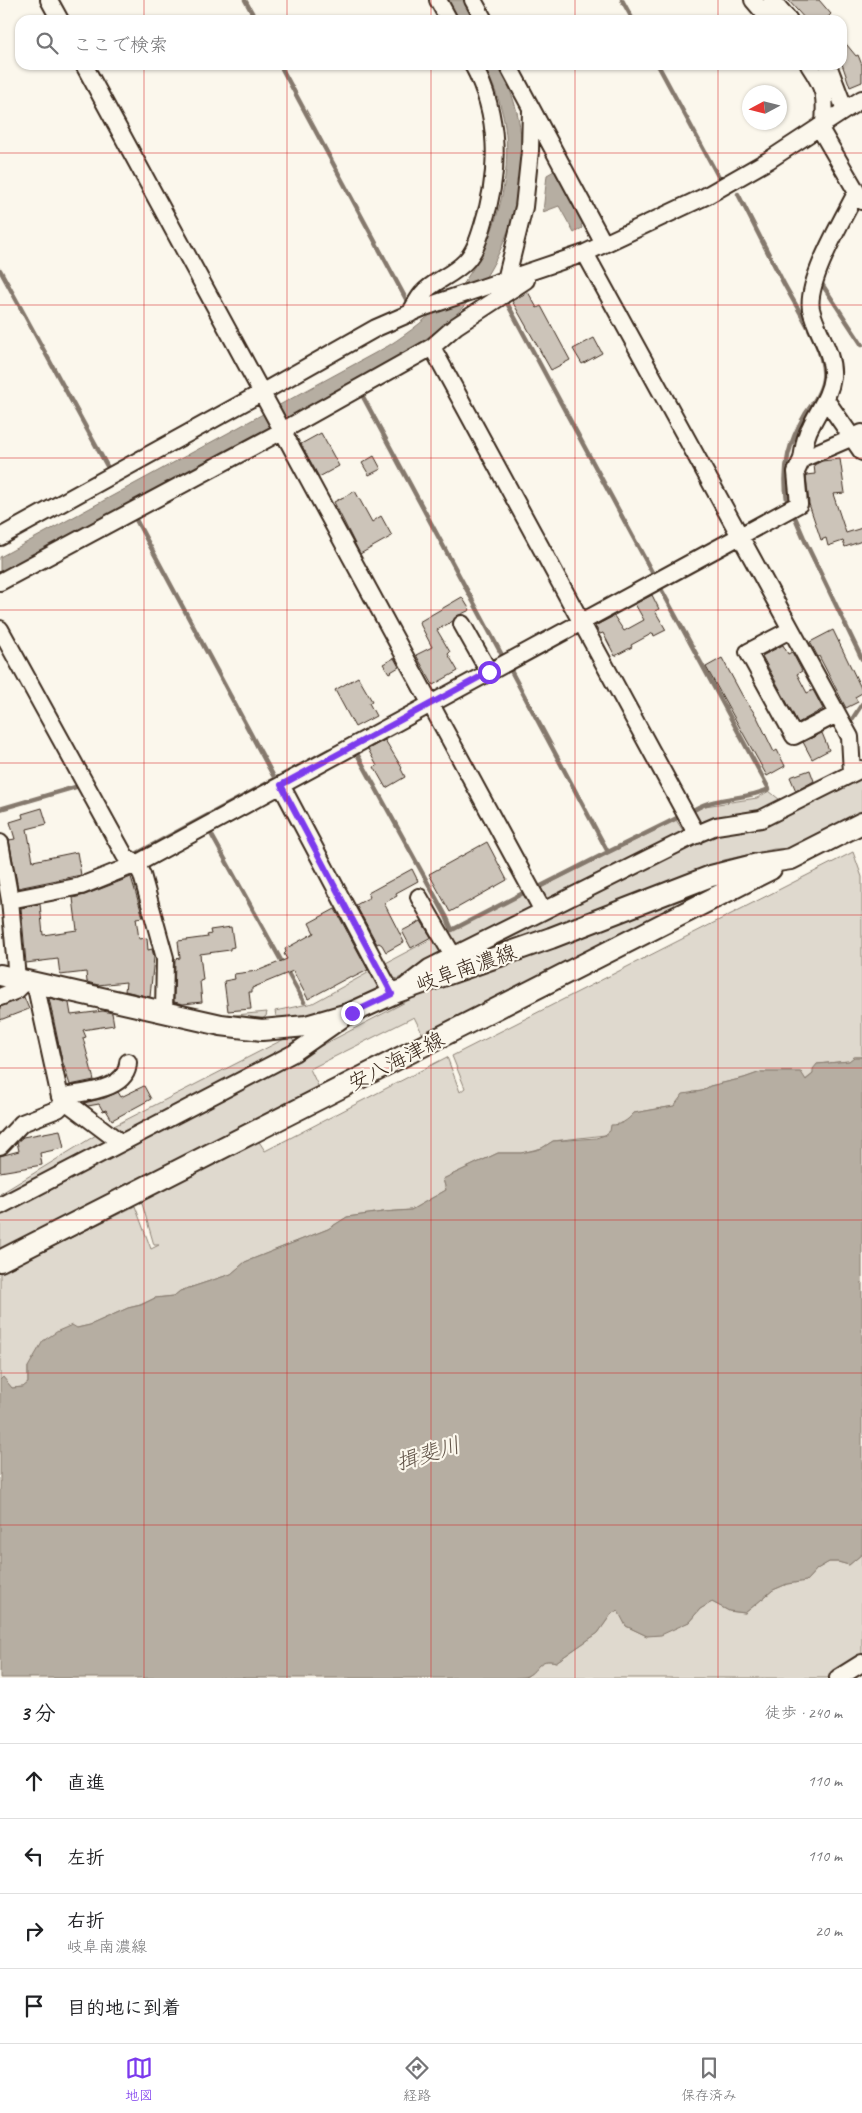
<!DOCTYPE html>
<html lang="ja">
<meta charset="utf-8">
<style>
:root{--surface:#fff;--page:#f2f2f2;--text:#202124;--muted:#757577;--line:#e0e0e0;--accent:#7c3aed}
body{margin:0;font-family:Caveat,"Klee One",sans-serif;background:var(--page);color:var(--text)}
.compass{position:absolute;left:742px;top:85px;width:45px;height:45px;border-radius:50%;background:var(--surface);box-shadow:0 1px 4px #0004;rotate:263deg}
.stop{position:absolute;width:15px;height:15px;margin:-11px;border:4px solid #7c3aed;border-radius:50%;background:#fff}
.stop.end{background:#7c3aed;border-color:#fff;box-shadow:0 1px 5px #0008}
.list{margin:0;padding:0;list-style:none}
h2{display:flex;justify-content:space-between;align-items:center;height:65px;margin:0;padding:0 20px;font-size:21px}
h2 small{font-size:16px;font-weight:400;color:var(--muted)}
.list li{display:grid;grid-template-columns:32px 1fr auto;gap:15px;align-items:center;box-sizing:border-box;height:75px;padding:0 20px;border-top:1px solid var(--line)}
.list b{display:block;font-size:19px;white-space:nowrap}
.list p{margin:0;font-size:16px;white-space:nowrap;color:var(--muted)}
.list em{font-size:16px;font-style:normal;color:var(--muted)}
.icon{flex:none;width:28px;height:28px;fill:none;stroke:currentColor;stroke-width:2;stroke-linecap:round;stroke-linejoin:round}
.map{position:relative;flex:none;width:862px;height:1678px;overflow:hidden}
.search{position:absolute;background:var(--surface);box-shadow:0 1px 4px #0004;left:15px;right:15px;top:15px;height:55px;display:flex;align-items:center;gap:12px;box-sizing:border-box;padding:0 18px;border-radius:15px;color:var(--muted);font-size:19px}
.sheet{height:365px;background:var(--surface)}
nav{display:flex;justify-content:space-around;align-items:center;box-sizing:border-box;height:70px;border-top:1px solid var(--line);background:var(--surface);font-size:14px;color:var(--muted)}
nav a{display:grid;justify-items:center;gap:2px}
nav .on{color:var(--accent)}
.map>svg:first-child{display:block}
.green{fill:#dfd9ce;stroke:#8d8276}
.water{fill:#b6aea2;stroke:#85796d}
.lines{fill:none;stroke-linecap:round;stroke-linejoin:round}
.stream{stroke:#85796d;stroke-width:4.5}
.building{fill:#ccc4b9;stroke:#3b2a1e}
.minor-casing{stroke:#3b2a1e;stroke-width:20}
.major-casing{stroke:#3b2a1e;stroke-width:24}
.minor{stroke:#fbf7ec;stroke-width:16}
.major{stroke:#fbf7ec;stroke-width:20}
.route{stroke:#7c3aed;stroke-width:6}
.grid{fill:none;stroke:#d62828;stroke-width:1;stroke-opacity:0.55}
.labels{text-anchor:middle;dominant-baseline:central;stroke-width:4.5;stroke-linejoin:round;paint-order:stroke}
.street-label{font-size:21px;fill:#3b2a1e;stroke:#fbf7ec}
.water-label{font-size:22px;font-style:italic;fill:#605246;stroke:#fbf7ec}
</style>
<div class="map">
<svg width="862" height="1678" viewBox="0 0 862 1678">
<rect width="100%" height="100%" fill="#fbf7ec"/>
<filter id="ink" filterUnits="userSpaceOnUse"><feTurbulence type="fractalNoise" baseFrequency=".02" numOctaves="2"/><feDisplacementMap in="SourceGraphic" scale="10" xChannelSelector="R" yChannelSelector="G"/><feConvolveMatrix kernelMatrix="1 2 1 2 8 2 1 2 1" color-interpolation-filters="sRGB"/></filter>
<g filter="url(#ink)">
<path class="green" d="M862,775v39l-67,34 -21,1 -50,11 -51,25 -227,82 271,-136z
M769,791l16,13 -88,21 -7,-11 15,-8 52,-8z
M676,820l10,15 -135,69 -10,-5 -5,-9z
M853,852l9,25v180h-7l-6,4 -32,3 -4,10 -8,6 -5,-8h-39l-17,6 -34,8 -8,5 -9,1 -19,14 -40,7 -7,8 -9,4 -13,10 -52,6 -11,7 -21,5h-23l-55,26 3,11 -35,20 -28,2 -36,5 -19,12 -83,33 -14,12 -51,17 -6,5 -19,2 -15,7 -12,3 -38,17 -13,3 -49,39v16l-5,4 -11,1 -9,-10 -3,2v-107l135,-67 16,43 8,-4h-5l-13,-45 117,-60 7,11 182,-94 13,35 5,-4 -13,-32z
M732,881l-308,156 -10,-20 -104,52 10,21 -320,163v-40l440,-229 113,-37z
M527,892l7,11 -3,9 -72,37 -15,-15z
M435,937l7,11 -3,10 -42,21 -9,-3 -6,-11z
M375,969l6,11 -1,9c-37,18 -58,26 -99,31l-5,-4 -1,-5 38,-8z
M267,1012l-1,4 -5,4 -46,-3z
M290,1036l5,7 -4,6 -164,85 -7,-1 -8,-6z
M101,1132l6,5v7l-107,57v-7z
M862,1554v102l-35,22h-313c3,-1 10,-1 13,-2 12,-6 11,-19 29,-14l42,-29 14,-20 7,-2 7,15 21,10 42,-14 11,-13 12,-7 17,9 16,2 28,-23 14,-6 19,-3 11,-12 12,-7h9l11,3z"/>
<path class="water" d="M448,0h19l11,20h-19z
M483,65h17c6,15 13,31 17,47 17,71 -13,160 -67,208 -14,13 -31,23 -46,34l-404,220v-17l388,-211c22,-14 41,-29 60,-48 5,-5 12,-10 16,-16 37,-50 56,-130 32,-189 -3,-10 -9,-19 -13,-28z
M554,171l30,52 -3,2 1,3 -8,5 -15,-27 -16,6 4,-37z
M854,1057h8v497l-13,11 -11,-3h-9l-12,7 -11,12 -19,3 -14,6 -28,23 -16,-2 -17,-9 -12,7 -11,13 -28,13 -14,1 -21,-10 -8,-15 -6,2 -14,20 -42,29c-18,-5 -17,8 -29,14 -3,2 -10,1 -13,2h-514v-298l3,-3 9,11 11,-1 5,-4v-16l15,-26 15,-10 14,-6 5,3 13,-3 38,-17 13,-3 14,-7 19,-2 6,-5 51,-17 14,-12 83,-33 19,-12 36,-5 28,-2 35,-20 -3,-11 55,-26h23l15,-3 6,-2 11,-7 43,-3 9,-3 5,-4 1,-6c10,0 16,-4 23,-12l40,-7 9,-12 19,-3 8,-5 34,-8 17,-6h40l5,8 7,-6v-5l4,-5 32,-3z"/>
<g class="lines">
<path class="stream" d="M245,0l11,20
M622,0l11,20
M280,65l126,234
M658,65l60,111
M738,194c15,29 30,59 45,88 13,25 44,69 40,97 -2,13 -10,24 -17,34 -17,29 -24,53 -19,87
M0,270l107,196
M820,281l42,64
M507,303l146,271
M361,393l142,264 -2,2
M794,515l12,28 56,116
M134,516l141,263
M660,587l109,202c-23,11 -52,7 -74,20
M510,669l98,183 69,-34
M849,724l13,-20
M356,752l90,164 6,14 75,-39
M0,809l79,-23 2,3
M210,832l94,170
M134,855l195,-105
M541,886l67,-34"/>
</g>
<path class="building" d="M788,0h31l12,14 -6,6h-19z
M842,39l14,17 2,-1 4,10v17l-12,5 -8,-23z
M528,292l9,16 4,-2 29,54 -19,10 -39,-69z
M594,338l8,15 -20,11 -9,-15z
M321,433l18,33 -20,11 -18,-33z
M374,456l7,13 -12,6 -7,-12z
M840,459l5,34 -12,1 13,39 16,-5v13l-17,6 -2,-6 -15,5 -2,-8 -5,2 -12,-36 -3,-29 9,-1 -1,-9 8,-4z
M355,491l17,31 9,-6 11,20 -32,18 -26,-52z
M652,595l7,14 -4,2 11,19 -12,6 -1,-3 -22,12 1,2 -17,9 -12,-23 -3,1 -5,-8 19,-10 10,15 20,-11 -9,-16z
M462,597l8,13 -13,6 -4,5 -16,9 13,22 -2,2 10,17 -25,14 -17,-30 16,-8 -13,-25z
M833,630l29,60v3l-7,4 3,5 -12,6 -27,-52 -1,1 -8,-15z
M783,645l5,9 4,-2 10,19 -5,3 10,19 6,-3 10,19 -25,14 -36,-67z
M394,658l5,9 -10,6 -6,-9z
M722,658l20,37 15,22 17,35 3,-2 8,16 -18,10 -61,-109z
M358,677l14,24 -3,2 7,13 -21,11 -20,-37z
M822,733l7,17 -17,9 -9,-17z
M385,740l17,28 -1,1 4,8 -19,11 -12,-21 3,-1 -9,-17z
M810,770l4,11 -18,10 -6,-14z
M42,808l5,16 -20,5 6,32 44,-9 4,23 -63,13 -9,-48 6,-1 -5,-17 13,-4 -1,-4z
M487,842l20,38 -57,32 -21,-38z
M412,869l6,12 -22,12 1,3 -13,7 20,39 -18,10 -4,-7 -3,-2 -2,1 -21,-39 14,-8 -2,-4z
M131,877l12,40 -7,1 3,21 8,-1 1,12 4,-1 2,8 -4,40 -25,-6 1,-9 -28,3 -11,-3 -1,-10 -26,3 -2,-16 -32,4 -5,-55 19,-4 3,31 34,-5 -4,-32 12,-3z
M335,909l33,61 -16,8 -1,-2 -43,23 -15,-28 -41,17v4h-3l2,17 -23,2 -4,-30 11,-2 -1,-5 23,-3 30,-12 -3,-5 2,-2 -1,-3 29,-16 -5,-10z
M421,921l10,16 -20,11 -9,-17z
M231,927l3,20 -4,1v2l-30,4 3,26 -3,1 2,21 -19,2 -9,-2 1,-43 5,-1 -2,-17 30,-4 -1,-2 4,-1 -1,-4z
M24,997l5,12 -29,11v-13z
M49,998l20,5 2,12 32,-4 9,2 2,12 -31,5 3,7 -3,1 11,42 -24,5 -8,-25z
M144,1086l7,13 -39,21 -6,-10 -3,1 -4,-7 -11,2 -4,-3 21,-5 13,-6 3,5z
M60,1130l4,18 -24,5 2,12 -42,7v-16l19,-5 -2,-9 6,-5z"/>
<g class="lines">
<g class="minor-casing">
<path id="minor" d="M49,0l11,20
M438,0l11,20
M473,0l11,20
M753,0l17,20
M772,0l17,20
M84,65l459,846
M508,65l96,179
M809,65c16,24 17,31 15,59
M828,65l17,45
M819,127l43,74
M585,253l265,484 2,36
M506,280l18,-73 6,-56 1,-41
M410,314c3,-6 7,-14 12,-20 11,-13 31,-19 43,-32 10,-10 14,-24 18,-37 17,-53 17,-110 -10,-160
M432,347l265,488
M826,400l36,52
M802,459c2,-12 3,-23 9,-33 8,-17 19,-30 21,-49 2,-25 -16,-45 -21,-68 -5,-28 32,-90 45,-116
M0,537l261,-144 115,-65 46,-20 163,-55 121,-57 63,-36 93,-61
M0,582l282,-151 150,-84 24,-21 70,-46
M462,624l27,48
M0,629l125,227 11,8 6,11 23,83 -1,54
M790,630l-42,22 46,84 43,-22
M281,785l111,209
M0,843l10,57
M419,897l34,59
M17,979l-7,-79 71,-14 55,-22 663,-360 -3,-32 6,-13 60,-26
M35,983l25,114 61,46
M407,985l22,-17 268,-134 19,-8 45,-7 100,-50
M0,997l17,-7 9,-9
M60,1097c22,-5 68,-6 68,-35
M0,1146l22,-23 36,-14 8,-8
M0,1206l294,-153 50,-35
M838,1678l24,-15"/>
</g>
<g class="major-casing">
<path id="major" d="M0,975l221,50 41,5 44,-4 45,-13 46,-21 154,-54 160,-62 47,-12 33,-5 71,-36
M0,1261l771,-392"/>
</g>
<use href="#minor" class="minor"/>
<use href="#major" class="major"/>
</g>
</g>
<g class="lines" filter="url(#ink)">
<path class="route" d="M352,1013l40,-19 -111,-209 208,-113"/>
</g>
<path class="grid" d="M144,0v20M287,0v20M431,0v20M575,0v20M718,0v20M144,65v1613M287,65v1613M431,65v1613M575,65v1613M718,65v1613M0,153h862M0,305h862M0,458h862M0,610h862M0,763h862M0,915h862M0,1068h862M0,1220h862M0,1373h862M0,1525h862"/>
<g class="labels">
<g class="street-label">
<text transform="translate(466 968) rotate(-19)">岐阜南濃線</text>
<text transform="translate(396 1061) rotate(-27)">安八海津線</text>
</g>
<g class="water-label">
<text transform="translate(428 1454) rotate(-17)">揖斐川</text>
</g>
</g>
</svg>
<svg class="compass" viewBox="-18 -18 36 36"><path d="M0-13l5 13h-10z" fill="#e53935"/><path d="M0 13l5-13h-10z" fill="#757577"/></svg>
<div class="stop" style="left:489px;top:672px"></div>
<div class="stop end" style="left:352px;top:1013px"></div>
<div class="search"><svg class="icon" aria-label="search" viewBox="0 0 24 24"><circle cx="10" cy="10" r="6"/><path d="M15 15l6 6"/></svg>ここで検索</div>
</div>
<section class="sheet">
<h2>3 分<small>徒歩 · 240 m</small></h2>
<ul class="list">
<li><svg class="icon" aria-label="ahead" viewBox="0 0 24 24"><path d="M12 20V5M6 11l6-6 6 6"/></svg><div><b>直進</b></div><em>110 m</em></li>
<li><svg class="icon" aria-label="left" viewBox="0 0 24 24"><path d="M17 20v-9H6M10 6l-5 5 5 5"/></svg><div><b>左折</b></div><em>110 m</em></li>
<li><svg class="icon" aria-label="right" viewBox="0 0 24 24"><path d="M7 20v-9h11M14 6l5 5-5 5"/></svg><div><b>右折</b><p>岐阜南濃線</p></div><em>20 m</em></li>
<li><svg class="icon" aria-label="arrive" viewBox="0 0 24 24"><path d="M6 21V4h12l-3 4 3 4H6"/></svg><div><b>目的地に到着</b></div></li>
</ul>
</section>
<nav>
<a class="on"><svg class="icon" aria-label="map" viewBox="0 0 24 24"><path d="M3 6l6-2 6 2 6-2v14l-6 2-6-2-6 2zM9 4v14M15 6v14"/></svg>地図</a>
<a><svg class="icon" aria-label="directions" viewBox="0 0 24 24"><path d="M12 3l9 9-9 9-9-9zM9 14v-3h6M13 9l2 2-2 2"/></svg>経路</a>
<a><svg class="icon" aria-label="saved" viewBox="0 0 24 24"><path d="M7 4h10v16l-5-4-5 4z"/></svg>保存済み</a>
</nav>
